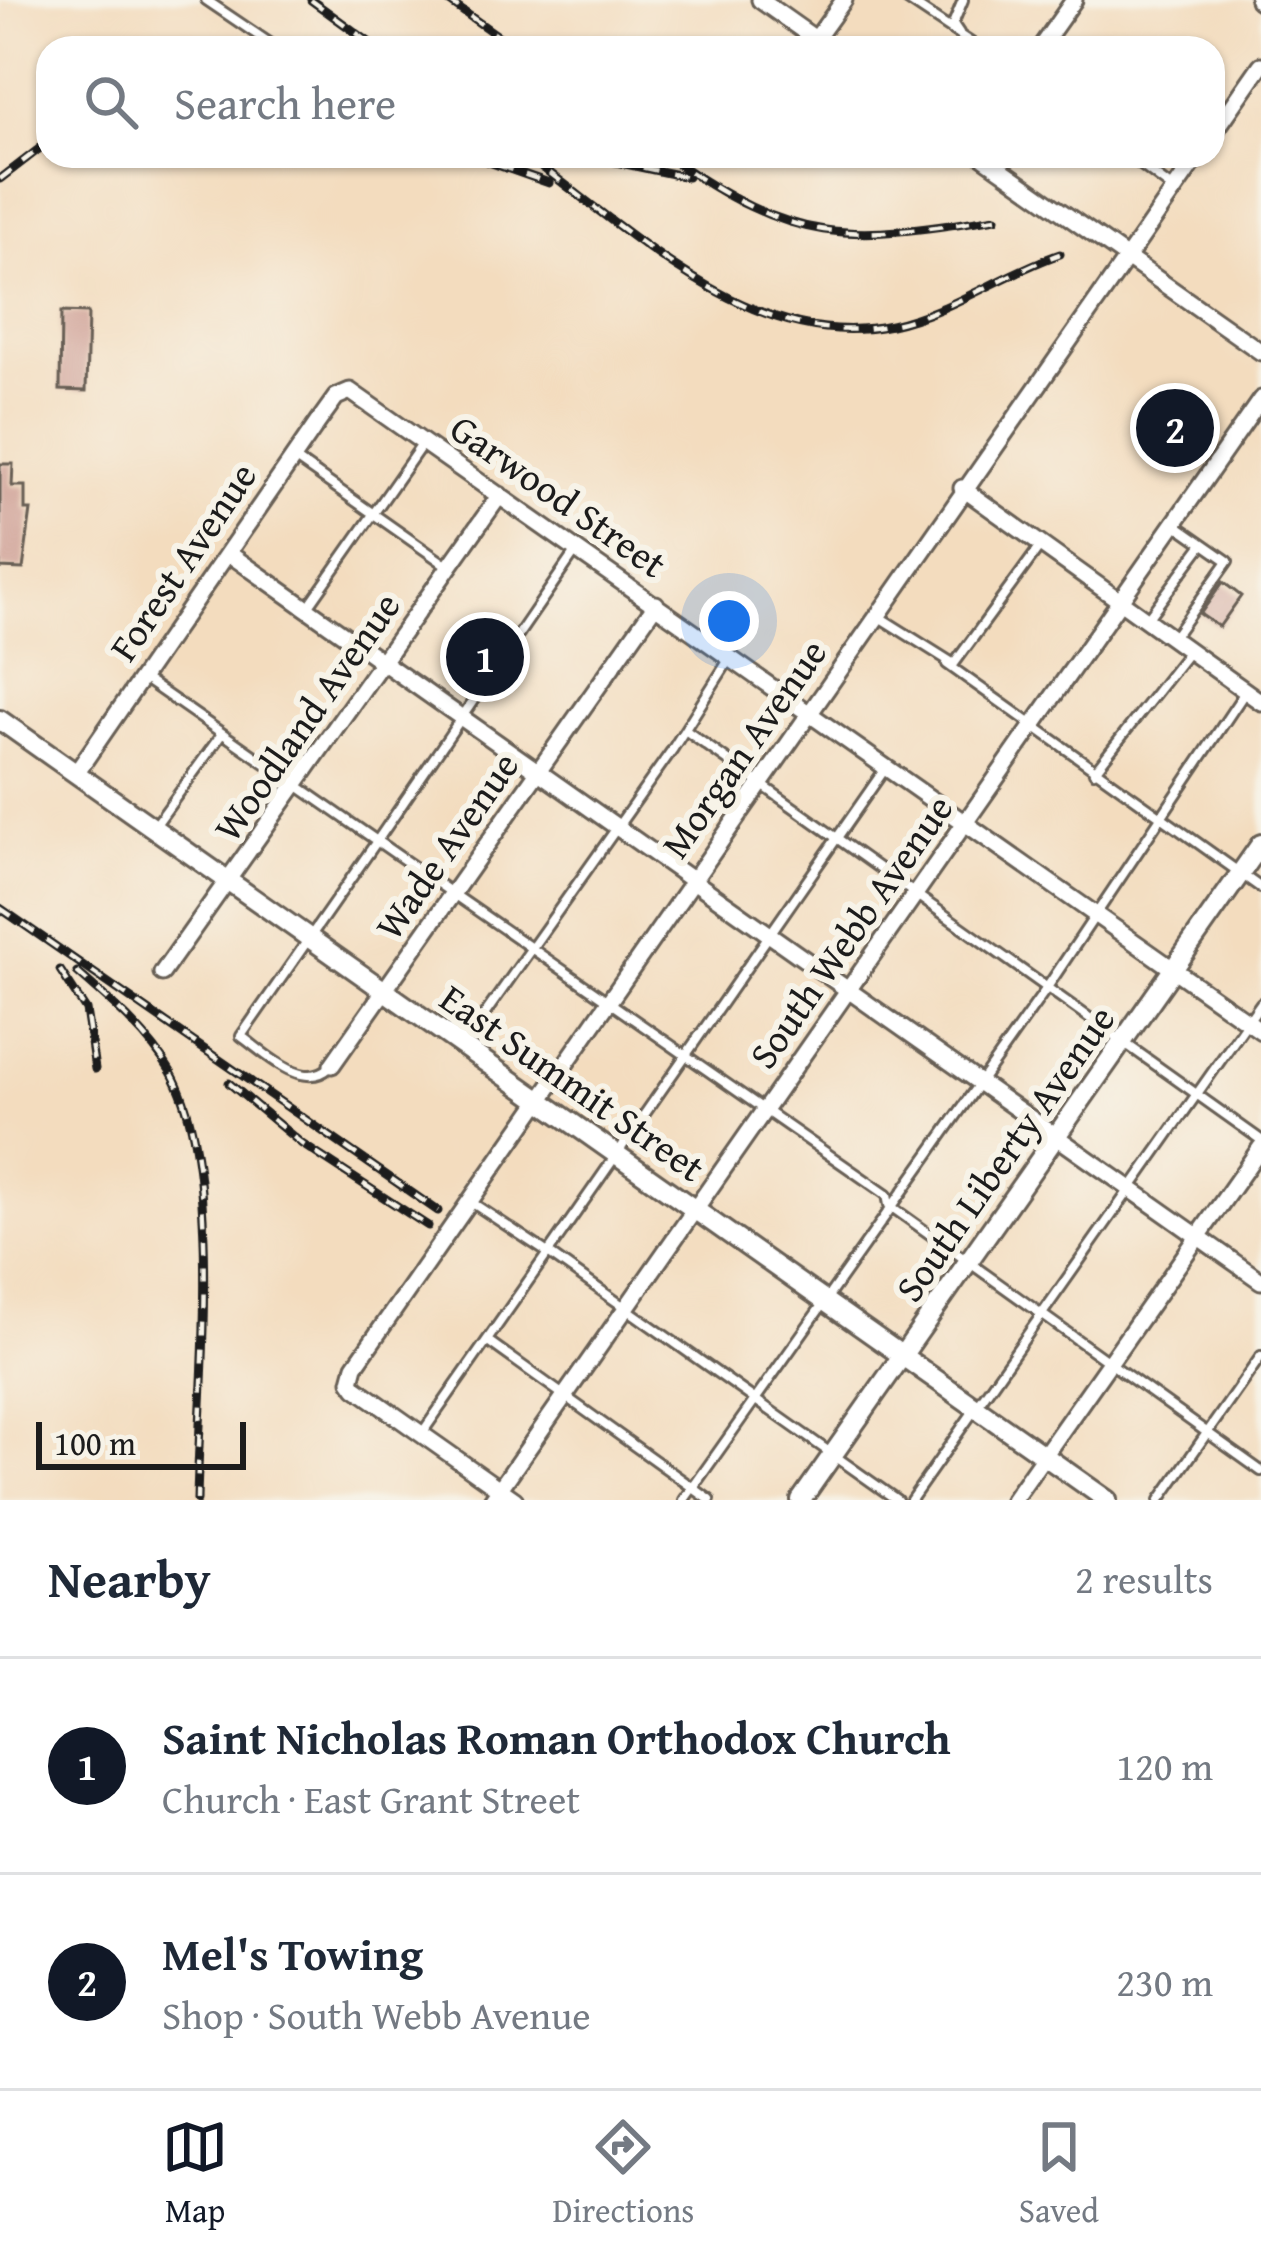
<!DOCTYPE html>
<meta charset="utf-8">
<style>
:root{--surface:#fff;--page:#f2f2f3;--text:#1f2937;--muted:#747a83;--line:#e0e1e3;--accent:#111827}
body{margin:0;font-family:"Gentium Book Plus",serif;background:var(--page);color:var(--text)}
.scale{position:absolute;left:36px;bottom:30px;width:210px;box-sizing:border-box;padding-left:12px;border:6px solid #1c1c1c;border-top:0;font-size:33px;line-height:42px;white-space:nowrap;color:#1c1c1c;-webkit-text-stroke:9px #f7f3e8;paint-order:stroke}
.you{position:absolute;left:729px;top:621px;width:42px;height:42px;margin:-30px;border:9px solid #fff;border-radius:50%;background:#1a73e8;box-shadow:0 0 0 18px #1a73e833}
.badge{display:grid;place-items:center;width:78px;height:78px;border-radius:50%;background:var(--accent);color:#fff;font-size:39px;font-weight:700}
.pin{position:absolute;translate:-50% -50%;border:6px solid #fff;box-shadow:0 3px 12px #0006}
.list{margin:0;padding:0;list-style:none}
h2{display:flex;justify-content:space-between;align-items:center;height:156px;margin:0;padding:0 48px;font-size:51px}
h2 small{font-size:39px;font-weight:400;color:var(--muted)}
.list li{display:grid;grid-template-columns:78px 1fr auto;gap:36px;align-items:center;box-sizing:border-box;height:216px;padding:0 48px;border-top:3px solid var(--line)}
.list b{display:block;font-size:45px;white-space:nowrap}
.list p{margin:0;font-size:39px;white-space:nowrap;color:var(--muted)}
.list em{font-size:39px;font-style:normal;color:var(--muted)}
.icon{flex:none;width:66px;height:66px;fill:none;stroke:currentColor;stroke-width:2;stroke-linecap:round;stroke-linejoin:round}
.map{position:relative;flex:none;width:1261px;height:1500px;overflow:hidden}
.search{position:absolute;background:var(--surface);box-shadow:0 3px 9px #0004;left:36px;right:36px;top:36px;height:132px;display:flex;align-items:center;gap:30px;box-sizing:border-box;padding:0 42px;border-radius:36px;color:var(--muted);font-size:45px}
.sheet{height:588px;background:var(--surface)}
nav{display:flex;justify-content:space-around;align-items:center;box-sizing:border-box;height:168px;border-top:3px solid var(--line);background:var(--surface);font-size:33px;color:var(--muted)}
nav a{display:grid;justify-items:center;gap:6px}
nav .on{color:var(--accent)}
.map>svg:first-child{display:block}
.building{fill:#cd9c92}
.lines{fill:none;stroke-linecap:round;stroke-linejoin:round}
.service-casing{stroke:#675f55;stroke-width:14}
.minor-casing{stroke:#675f55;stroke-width:21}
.tertiary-casing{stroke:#675f55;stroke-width:24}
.service{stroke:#fff;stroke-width:8}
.minor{stroke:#fff;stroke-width:15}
.tertiary{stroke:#fff;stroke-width:18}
.rail-casing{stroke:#1c1c1c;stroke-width:9}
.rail{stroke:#f7f3e8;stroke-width:4.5;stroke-dasharray:14;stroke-linecap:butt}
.labels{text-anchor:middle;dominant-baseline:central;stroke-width:12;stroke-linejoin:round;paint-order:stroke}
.street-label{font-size:39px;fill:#1c1c1c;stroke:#f7f3e8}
</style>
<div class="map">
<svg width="1261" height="1500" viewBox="0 0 1261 1500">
<rect width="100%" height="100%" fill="#f7f3e8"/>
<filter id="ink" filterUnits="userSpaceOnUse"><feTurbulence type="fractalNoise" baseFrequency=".00833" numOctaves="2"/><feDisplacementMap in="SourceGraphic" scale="24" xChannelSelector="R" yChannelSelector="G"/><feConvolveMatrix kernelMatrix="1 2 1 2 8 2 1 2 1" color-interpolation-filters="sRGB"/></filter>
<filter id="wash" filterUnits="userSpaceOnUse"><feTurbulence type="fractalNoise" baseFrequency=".004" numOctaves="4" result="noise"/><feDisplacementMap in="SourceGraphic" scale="48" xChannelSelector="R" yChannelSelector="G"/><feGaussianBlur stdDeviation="2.7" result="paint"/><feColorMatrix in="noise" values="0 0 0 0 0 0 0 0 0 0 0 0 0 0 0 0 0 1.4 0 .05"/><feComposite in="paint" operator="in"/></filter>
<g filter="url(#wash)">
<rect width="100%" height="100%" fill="#f3dcbe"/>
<g id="blocks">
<path class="building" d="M61,312l27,1 -2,78 -26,-1z
M0,464h13l-1,22h13v24h6l-8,59 -23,-1z
M1223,582l18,14 -22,31 -19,-13z"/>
</g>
</g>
<g filter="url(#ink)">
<use href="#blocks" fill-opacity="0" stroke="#675f55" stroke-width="3"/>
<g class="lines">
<g class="service-casing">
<path id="service" d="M206,0l71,48
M907,0l72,48
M959,33l-6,-9 10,-24
M1129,156l44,33
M294,458l155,109
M575,552l-198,289 510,354 2,10 372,266
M308,607l115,-164
M876,615l78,49 87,-119
M1147,619l56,-75
M1173,638l55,-77 -53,-37
M947,664l314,224
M143,678l234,163 -136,195c24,17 62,56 89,31
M685,730l576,410
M1094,772l95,-121
M155,826l66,-91
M463,1045l209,-295 58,-92
M471,1202l77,51 339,-487
M488,1341l222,159
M422,1433l126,-180 349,247
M684,1500l360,-508 201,-300
M911,1500l350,-497
M1160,1500l101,-144"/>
</g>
<g class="minor-casing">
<path id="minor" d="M760,0l68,48
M1258,0l3,2
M816,39l28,-39
M1040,48l34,-48
M1213,134l48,-69
M982,156l279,196
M962,488l299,214
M228,553l1033,728
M76,773l242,-351 18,-25 14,-6 911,640
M162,973l338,-478
M332,1065l324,-461
M492,1500l769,-1101
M515,1500l-159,-112 -5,-7 4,-15 843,-1210
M1013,1500l248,-353"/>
</g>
<g class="tertiary-casing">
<path id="tertiary" d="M0,720l1107,780
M801,1500l460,-656"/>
</g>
<use href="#service" class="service"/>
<use href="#minor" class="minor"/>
<use href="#tertiary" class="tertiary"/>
<g class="rail-casing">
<path id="rail" d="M311,0l66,48
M447,0l68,48
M472,156l77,27
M527,156c103,74 227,199 364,169 60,-13 111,-51 169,-71
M588,156l99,21
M667,156c128,90 179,86 329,62
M0,179l48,-37
M0,908l438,303
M60,970l26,40 9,59
M77,972c34,30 71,61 94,100 53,92 28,318 26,428
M229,1083l73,61 126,82"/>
</g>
<use href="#rail" class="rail"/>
</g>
</g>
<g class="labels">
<g class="street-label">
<text transform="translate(559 495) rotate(35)">Garwood Street</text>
<text transform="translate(182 561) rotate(-56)">Forest Avenue</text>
<text transform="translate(306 716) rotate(-55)">Woodland Avenue</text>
<text transform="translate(743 748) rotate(-55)">Morgan Avenue</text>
<text transform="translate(446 845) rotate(-55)">Wade Avenue</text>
<text transform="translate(850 931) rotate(-55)">South Webb Avenue</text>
<text transform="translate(573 1082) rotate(35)">East Summit Street</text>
<text transform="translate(1004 1153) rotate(-55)">South Liberty Avenue</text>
</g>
</g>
</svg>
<div class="scale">100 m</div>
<div class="you"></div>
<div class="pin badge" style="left:485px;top:657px">1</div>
<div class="pin badge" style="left:1175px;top:428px">2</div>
<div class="search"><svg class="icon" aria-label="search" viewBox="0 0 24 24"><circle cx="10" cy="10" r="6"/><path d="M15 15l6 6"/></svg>Search here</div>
</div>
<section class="sheet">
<h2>Nearby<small>2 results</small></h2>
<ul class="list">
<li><span class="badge">1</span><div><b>Saint Nicholas Roman Orthodox Church</b><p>Church · East Grant Street</p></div><em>120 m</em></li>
<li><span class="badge">2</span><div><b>Mel's Towing</b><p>Shop · South Webb Avenue</p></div><em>230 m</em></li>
</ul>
</section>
<nav>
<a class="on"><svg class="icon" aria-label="map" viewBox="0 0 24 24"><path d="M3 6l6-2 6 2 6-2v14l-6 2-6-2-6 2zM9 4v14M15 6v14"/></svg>Map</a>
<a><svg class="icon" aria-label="directions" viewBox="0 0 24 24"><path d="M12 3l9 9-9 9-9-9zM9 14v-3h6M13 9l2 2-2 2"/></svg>Directions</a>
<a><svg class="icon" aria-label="saved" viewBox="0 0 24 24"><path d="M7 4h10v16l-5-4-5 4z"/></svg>Saved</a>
</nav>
